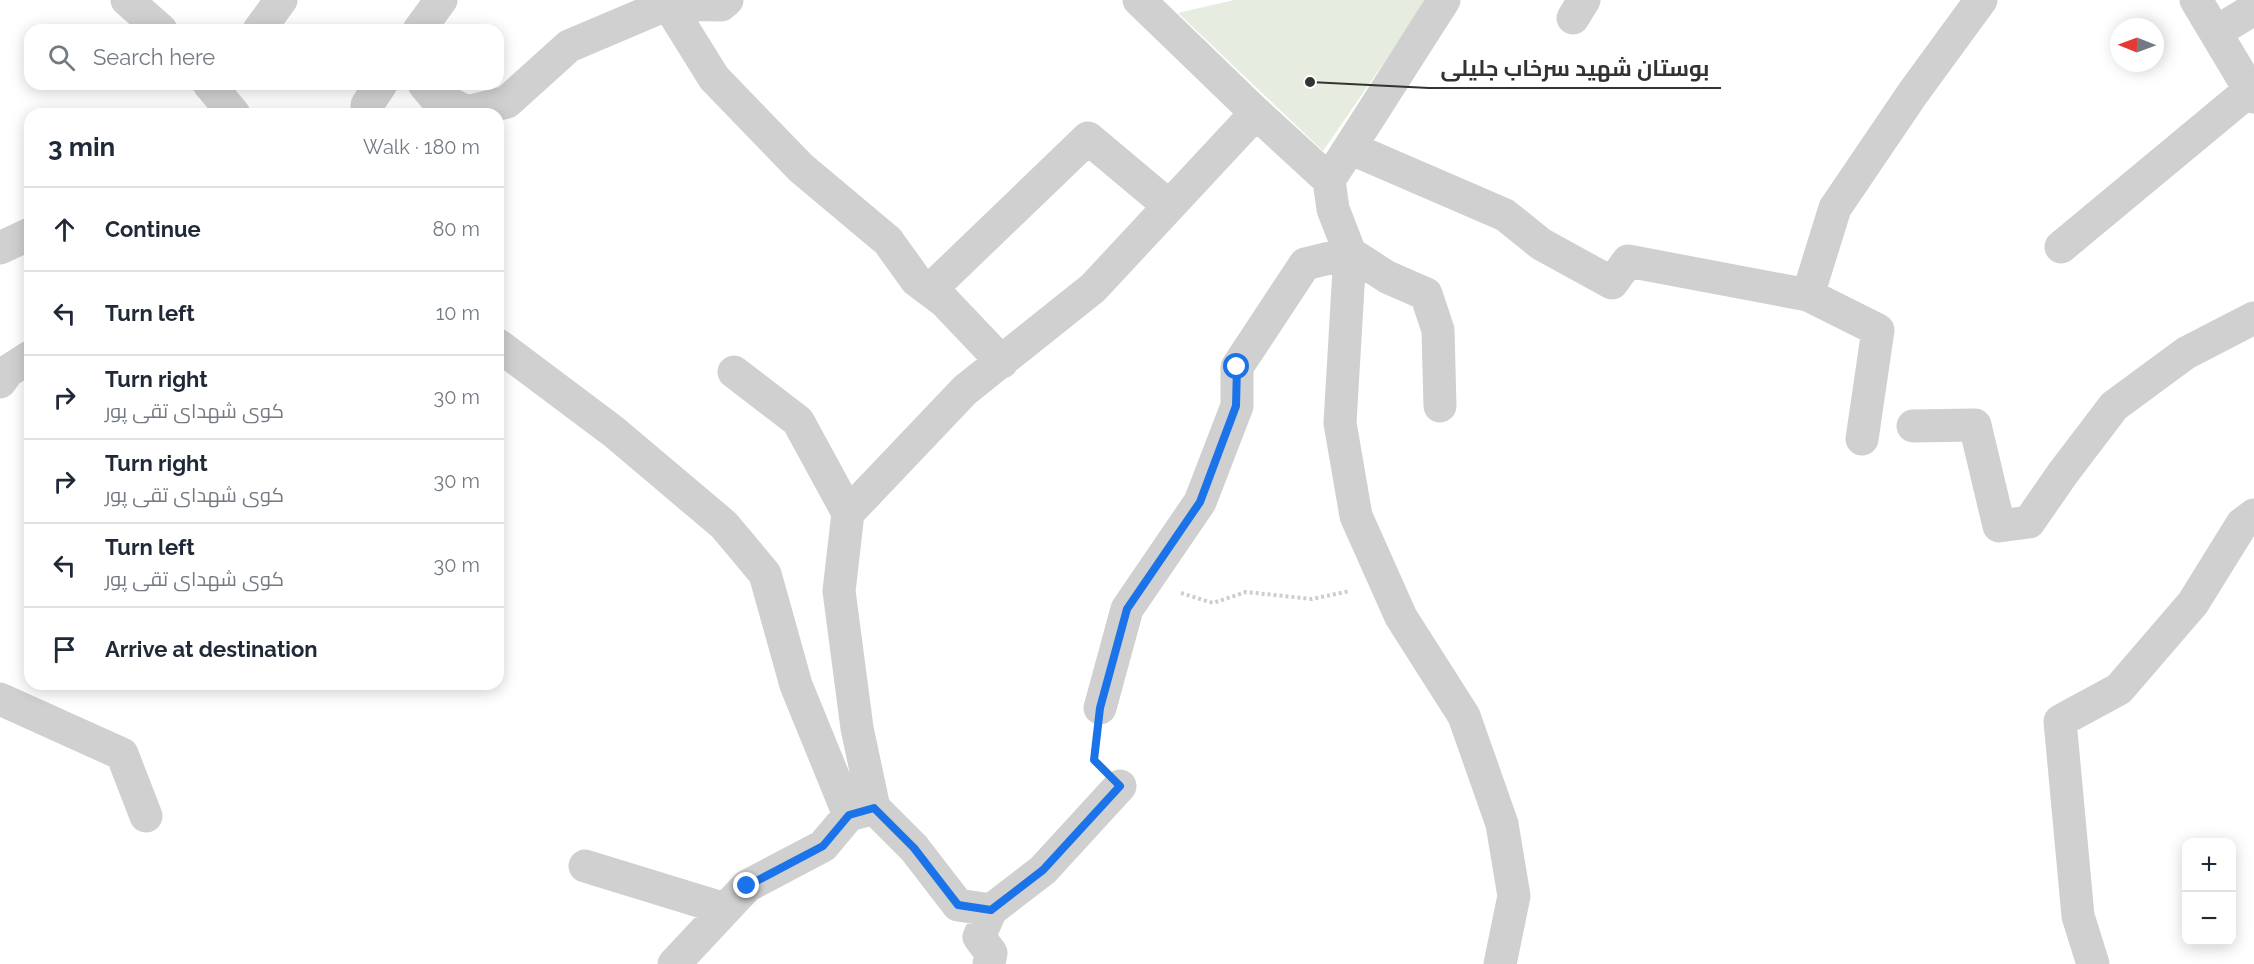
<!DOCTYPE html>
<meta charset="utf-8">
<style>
:root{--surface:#fff;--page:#f2f2f3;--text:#1f2937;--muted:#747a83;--line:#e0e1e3}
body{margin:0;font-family:Raleway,Cairo,sans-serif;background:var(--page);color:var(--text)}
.controls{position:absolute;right:18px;bottom:18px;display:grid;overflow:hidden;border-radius:12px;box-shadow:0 3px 15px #0003}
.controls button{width:54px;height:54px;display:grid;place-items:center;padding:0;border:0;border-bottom:2px solid var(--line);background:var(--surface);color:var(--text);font:30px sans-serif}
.compass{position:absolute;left:2110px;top:18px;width:54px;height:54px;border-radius:50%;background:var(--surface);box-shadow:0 3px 15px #0003;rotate:271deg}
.stop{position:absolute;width:18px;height:18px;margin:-14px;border:4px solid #1a73e8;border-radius:50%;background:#fff}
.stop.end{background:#1a73e8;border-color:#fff;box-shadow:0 2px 6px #0008}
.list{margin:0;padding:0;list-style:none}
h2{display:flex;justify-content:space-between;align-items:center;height:78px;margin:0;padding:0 24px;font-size:26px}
h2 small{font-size:20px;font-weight:400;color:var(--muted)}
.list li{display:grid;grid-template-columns:39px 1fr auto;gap:18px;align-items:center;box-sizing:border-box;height:84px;padding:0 24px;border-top:2px solid var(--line)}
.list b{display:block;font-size:22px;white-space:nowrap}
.list p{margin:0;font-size:20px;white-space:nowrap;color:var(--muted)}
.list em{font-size:20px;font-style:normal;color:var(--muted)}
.icon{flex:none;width:33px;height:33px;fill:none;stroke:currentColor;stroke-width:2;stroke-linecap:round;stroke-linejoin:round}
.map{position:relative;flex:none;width:2254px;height:964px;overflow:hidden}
.search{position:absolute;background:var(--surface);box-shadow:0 3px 15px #0003;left:24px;top:24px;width:480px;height:66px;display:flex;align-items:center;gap:15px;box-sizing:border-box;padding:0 21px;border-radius:18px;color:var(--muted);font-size:22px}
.panel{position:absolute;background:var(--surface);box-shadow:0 3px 15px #0003;left:24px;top:108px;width:480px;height:582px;border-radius:18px}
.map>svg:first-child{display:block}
.green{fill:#e6ecdf}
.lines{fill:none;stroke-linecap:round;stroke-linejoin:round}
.path{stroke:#cdcdcd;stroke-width:4;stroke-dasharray:3 3;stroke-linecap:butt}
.minor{stroke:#d0d0d0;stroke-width:33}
.route{stroke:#1a73e8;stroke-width:8}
.leader{fill:none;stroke:#333;stroke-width:2}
.callout-dot{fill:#333;stroke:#fff;stroke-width:2}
.callout-label{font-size:22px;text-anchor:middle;font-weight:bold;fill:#333;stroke:#fff;stroke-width:6;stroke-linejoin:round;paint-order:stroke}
</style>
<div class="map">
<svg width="2254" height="964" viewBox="0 0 2254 964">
<rect width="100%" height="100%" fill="#fff"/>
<path class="green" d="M1234,0h193l-104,151 -145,-138z"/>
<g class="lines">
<path class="path" d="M1181,593l32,10 33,-11 66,7 38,-8
M1094,760l1,-16"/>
<path class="minor" d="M127,0l34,30
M1139,0l117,113 73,67
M1444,0l-115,180 4,29 17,44 -10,170 16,93 45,101 63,99 38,108 12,72 -14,68
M2196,0l58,97
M668,4l46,74 87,90 87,73 28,39 28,21 58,61
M1573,18l11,-18
M259,30l22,-30
M419,30l22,-30
M2216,32l38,-23
M209,84l25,30
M424,84l9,11 34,17 40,-10 62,-56 99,-42 53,1 6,-5
M367,114v-9l14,-21
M1350,148l155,67 36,29 71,39 16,-22 180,34
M2061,247l189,-157
M0,248l30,-14
M930,290l158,-152 81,68
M498,345l116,87 110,93 41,49 31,111 53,130
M734,372l64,49 50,92
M0,382l8,-11 22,-14
M1913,426l62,-1 24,101 30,-4 34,-49 51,-67 72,-53 68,-35
M1862,439l16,-109 -70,-35 27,-87 78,-115 68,-93
M0,699l122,55 24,62
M1100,708l27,-99 73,-107 37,-96v-39l68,-103 45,-11 37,24 39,17 12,36 2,76
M874,808l-17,-80 -18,-137 9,-78 117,-123 128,-102 163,-175
M585,866l140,43
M674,964l73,-78 76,-40 26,-31 25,-7 40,40 44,57 33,5 52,-40 77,-84
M989,964l2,-11 -12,-16 12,-27
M2093,964l-15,-48 -18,-195 59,-32 74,-86 49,-79 12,-9"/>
</g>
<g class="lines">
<path class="route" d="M747,886l76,-40 26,-31 25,-7 40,40 44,57 33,5 52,-40 77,-84 -26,-26 6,-52 27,-99 73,-107 36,-96 1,-39"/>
</g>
<path class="leader" d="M1310 82L1429 88H1721"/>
<circle class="callout-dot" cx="1310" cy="82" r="6"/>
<g class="callout-label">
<text x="1575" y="76">بوستان شهید سرخاب جلیلی</text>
</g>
</svg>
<div class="controls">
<button>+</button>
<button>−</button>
</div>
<svg class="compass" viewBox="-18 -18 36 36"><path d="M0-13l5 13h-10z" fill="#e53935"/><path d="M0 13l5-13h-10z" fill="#747a83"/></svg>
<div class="stop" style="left:1237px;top:367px"></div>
<div class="stop end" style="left:747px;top:886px"></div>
<div class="search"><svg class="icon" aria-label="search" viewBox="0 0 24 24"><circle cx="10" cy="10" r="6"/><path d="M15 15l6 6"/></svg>Search here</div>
<section class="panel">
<h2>3 min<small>Walk · 180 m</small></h2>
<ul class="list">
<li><svg class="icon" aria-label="ahead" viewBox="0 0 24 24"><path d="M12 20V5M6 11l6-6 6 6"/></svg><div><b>Continue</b></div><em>80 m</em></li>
<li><svg class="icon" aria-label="left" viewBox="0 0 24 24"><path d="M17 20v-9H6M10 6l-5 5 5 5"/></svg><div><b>Turn left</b></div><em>10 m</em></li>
<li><svg class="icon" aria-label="right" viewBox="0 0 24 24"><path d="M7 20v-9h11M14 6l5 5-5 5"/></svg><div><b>Turn right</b><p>کوی شهدای تقی پور</p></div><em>30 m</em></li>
<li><svg class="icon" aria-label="right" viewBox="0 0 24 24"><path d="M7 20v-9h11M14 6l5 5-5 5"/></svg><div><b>Turn right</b><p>کوی شهدای تقی پور</p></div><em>30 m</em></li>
<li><svg class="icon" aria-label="left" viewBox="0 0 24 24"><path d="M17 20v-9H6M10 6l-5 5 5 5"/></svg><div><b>Turn left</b><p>کوی شهدای تقی پور</p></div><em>30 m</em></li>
<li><svg class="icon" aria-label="arrive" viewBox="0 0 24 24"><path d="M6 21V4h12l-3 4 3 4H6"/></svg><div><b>Arrive at destination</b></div></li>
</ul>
</section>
</div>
